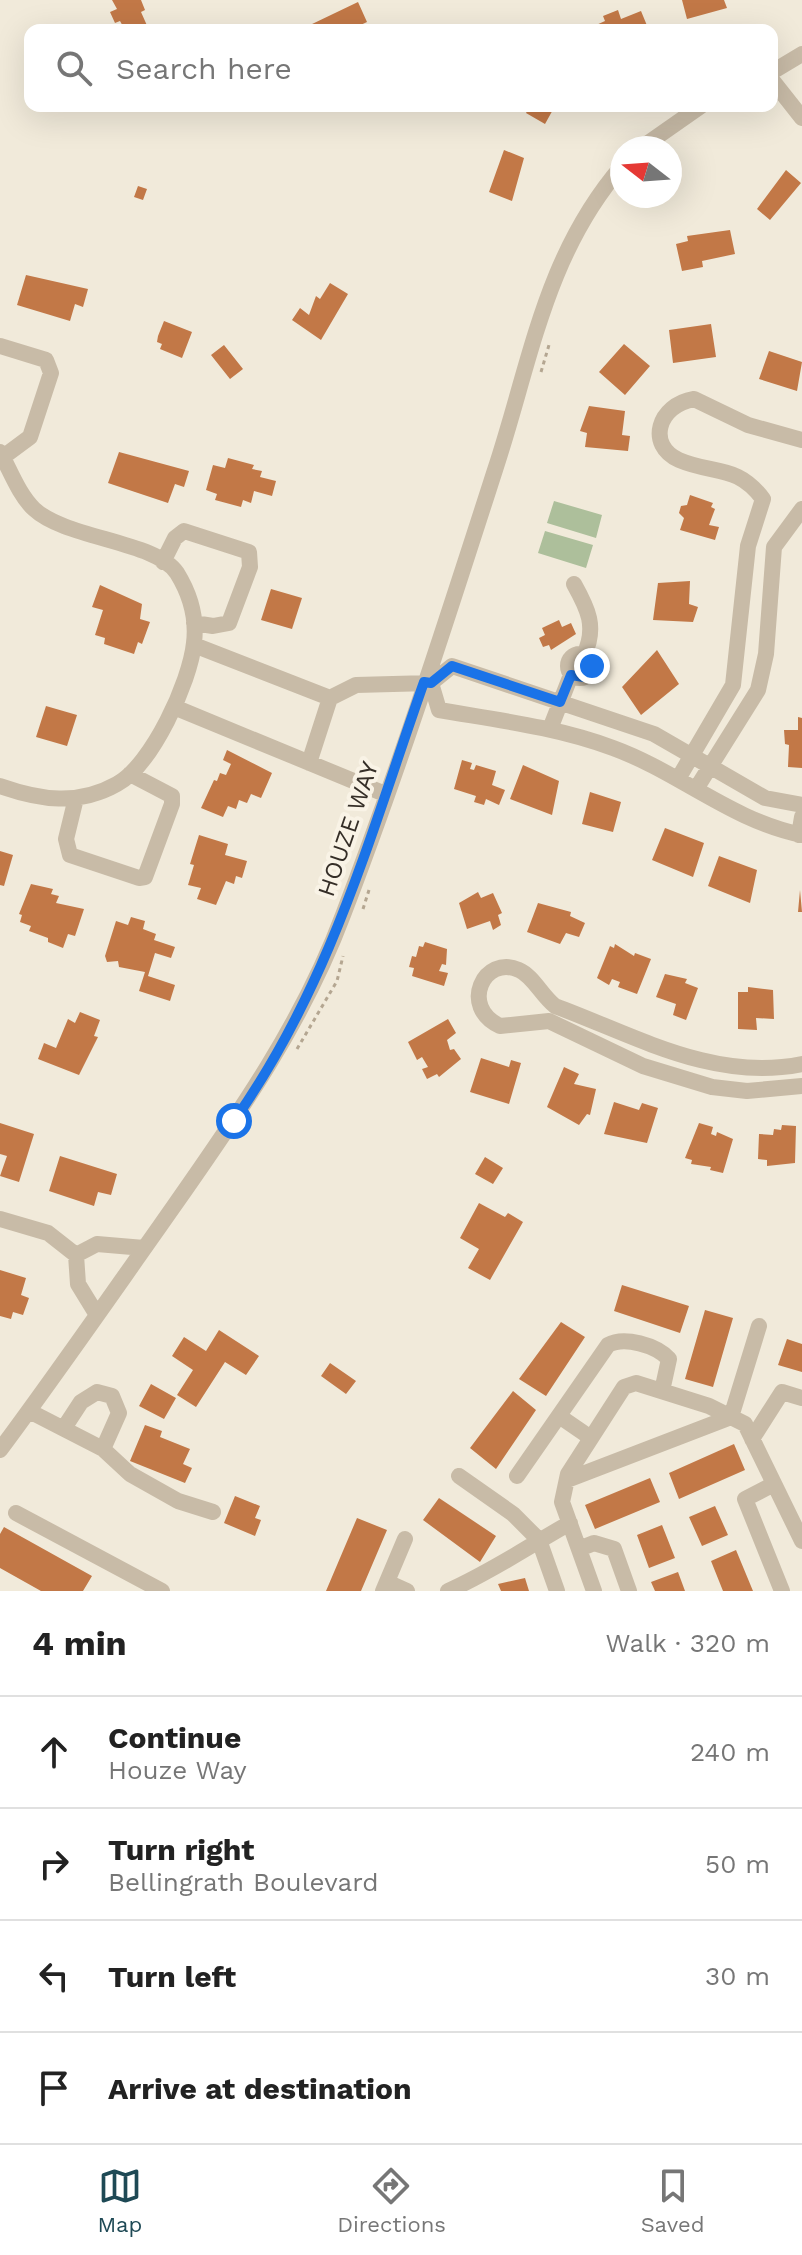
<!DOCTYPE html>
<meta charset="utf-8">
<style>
:root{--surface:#fff;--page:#f6f6f6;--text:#222;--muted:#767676;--line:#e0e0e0;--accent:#1e4955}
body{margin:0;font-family:"Work Sans",sans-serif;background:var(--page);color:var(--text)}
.compass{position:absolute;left:610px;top:136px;width:72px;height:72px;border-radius:50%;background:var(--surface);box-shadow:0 8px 32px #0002;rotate:287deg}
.stop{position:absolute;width:24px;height:24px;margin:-18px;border:6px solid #1a73e8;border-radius:50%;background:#fff}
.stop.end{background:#1a73e8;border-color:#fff;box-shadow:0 2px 8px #0008}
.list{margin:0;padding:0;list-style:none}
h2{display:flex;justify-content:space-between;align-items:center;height:104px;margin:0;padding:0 32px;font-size:34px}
h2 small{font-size:26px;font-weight:400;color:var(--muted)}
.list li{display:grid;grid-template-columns:52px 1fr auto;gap:24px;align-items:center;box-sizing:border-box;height:112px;padding:0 32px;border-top:2px solid var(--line)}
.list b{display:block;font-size:30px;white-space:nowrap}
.list p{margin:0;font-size:26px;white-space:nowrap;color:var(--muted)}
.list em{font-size:26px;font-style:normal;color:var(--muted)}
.icon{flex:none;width:44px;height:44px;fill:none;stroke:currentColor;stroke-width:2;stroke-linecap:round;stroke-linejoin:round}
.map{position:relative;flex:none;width:802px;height:1591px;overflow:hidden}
.search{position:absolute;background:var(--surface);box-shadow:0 8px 32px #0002;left:24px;right:24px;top:24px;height:88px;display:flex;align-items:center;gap:20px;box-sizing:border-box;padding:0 28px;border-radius:16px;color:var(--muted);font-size:30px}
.sheet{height:552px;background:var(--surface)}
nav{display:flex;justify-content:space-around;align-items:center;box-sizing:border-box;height:112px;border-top:2px solid var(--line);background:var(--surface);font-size:22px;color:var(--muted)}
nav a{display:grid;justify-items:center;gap:4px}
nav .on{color:var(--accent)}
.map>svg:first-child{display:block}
.green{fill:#adbf9b}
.building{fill:#c27847}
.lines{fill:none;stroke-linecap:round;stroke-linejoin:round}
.path{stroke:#b4a691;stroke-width:3;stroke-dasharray:4 4;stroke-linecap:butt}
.minor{stroke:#c8bba7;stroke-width:16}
.route{stroke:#1a73e8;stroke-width:10}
.labels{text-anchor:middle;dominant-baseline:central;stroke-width:8;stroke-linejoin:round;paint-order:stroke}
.street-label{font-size:24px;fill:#352e27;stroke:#f9f3e6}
</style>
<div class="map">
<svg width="802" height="1591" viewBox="0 0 802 1591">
<rect width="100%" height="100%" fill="#f1eada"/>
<path class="green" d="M554,501l48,14 -6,23 -49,-15z
M545,531l48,14 -7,23 -48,-15z"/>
<path class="building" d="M112,0h29l4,10 -4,2 8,18h-24l-5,-9 -5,2 -5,-11 7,-3z
M682,0h42l3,8 -40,11z
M358,2l9,20 -17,8h-37l-3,-5z
M618,10l3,9 20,-8 7,17 -53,2 -1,-4 11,-5 -2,-5z
M530,106h25l-10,18 -19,-11z
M504,150l20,8 -12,43 -23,-9z
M786,170l15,13 -31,37 -13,-11z
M138,186l9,3 -4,11 -9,-3z
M730,230l5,24 -33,7 1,6 -21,4 -6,-27 12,-3 -1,-5z
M26,275l62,14 -5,18 -8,-3 -5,17 -53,-16z
M330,283l18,11 -27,46 -29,-20 8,-12 9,7 7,-19 4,3z
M164,321l28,11 -10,26 -22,-9 2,-5 -5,-2 1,-6z
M711,324l5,33 -43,6 -4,-33z
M624,344l26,22 -25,29 -26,-23z
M224,345l19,24 -13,10 -19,-24z
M769,351l33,11 -5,29 -38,-12z
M589,406l36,5 -3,24 8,1 -2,15 -43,-4 2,-14 -7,-2z
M119,452l70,19 -5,16 -9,-3 -7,19 -60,-20z
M228,458l26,7 -2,4 10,2 -2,6 16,4 -4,15 -18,-5 -3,12 -8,-3 -2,7 -26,-7 2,-6 -11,-4 7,-25 12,3z
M690,495l23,8 -2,4 4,2 -6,16 10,2 -4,13 -35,-10 4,-12 -5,-5 2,-7 6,-1z
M690,581l-1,23 9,3 -5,15 -40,-2 5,-37z
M100,585l42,19 -2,15 10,3 -8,22 -4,-2 -4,12 -30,-10 1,-6 -10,-3 8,-25 -11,-3z
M271,589l31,9 -10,31 -31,-9z
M559,620l3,7 9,-4 5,11 -25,16 -2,-5 -6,2 -4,-9 6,-3 -3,-7z
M657,650l22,34 -38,31 -19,-28z
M46,706l31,9 -10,31 -31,-9z
M798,717l4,1v50l-14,-1 1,-22 -4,-1 -1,-14h14z
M227,750l45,23 -11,25 -10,-4 -4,9 -8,-3 -3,9 -8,-3 -5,11 -22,-9 13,-28 3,1 3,-8 6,2 5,-11 -8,-4z
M462,760l10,3 -2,6 4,1 2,-5 20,6 -4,14 13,5 -6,15 -13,-6 -2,6 -10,-3 2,-6 -22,-7z
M523,765l36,16 -7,34 -42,-16z
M590,792l31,10 -8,30 -31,-8z
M665,828l39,15 -11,34 -41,-17z
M199,835l29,9 -3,11 22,6 -5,17 -6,-2 -2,8 -8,-3 -10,24 -19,-6 4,-11 -13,-3 6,-20 -4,-1z
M0,851l13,4 -9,31 -4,-1z
M719,856l38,14 -7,33 -42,-17z
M31,884l22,5 -2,5 8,2 -3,7 28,6 -9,27 -7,-2 -5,14 -15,-6v-4l-19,-7 2,-5 -11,-4 2,-7 -3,-1z
M800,890l2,22h-4z
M478,892l3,6 12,-5 9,20 -4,2 3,10 -8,5 -3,-9 -23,8 -8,-26z
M538,903l33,9 -1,4 15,7 -6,14 -13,-4 -6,11 -33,-12z
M131,917l14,4 -2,8 13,5 -2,6 21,7 -4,11 -16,-5 -7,23 27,9 -5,16 -31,-10 6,-19 -26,-5 -1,-6 -11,1 -2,-6 11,-35 12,4z
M425,942l22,7 -1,16 -4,-1 -3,7 9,2 -4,13 -32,-10 2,-8 -5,-1 3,-11 4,1 3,-11 4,1z
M615,944l19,12 1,-3 16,6 -14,35 -19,-7 2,-5 -8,-3 -3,6 -12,-7 13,-32 4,2z
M665,974l22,5 -2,4 13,5 -12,32 -13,-5 3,-11 -20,-7z
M748,987l25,3 1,29 -18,-1 1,12 -19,-1v-37h10z
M80,1012l20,8 -6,16 4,1 -19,38 -41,-16 6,-16 12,5 12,-29 7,4z
M448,1019l8,14 -9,7 3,10 4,-1 7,10 -22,18 -2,-3 -10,5 -5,-10 6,-2 -6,-10 -5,3 -9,-18z
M481,1058l28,9 2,-7 10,3 -12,41 -39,-12z
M564,1067l15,7 -5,10 22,5 -6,26 -3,-1 -8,11 -32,-18z
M614,1102l25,8 3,-7 16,5 -11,35 -43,-9z
M0,1123l34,11 -15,48 -19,-6 7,-20 -7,-2z
M699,1123l14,4 -2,7 5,2 1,-4 16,7 -10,34 -13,-3 1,-3 -20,-3 1,-4 -7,-2z
M782,1125l14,1 -1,37 -28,3v-6l-9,-1 1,-25 14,1 1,-6 7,1z
M60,1156l57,18 -6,21 -13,-3 -4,14 -45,-15z
M485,1157l18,11 -10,16 -18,-10z
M479,1203l26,14 3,-4 15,9 -33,58 -22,-12 11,-19 -19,-11z
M0,1270l26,8 -5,17 8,3 -6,17 -10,-3 -2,7 -11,-3z
M622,1285l67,21 -9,27 -66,-22z
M705,1310l28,8 -20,69 -28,-8z
M561,1322l24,15 -39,59 -27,-17z
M219,1330l40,26 -13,19 -21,-13 -29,45 -19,-12 16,-25 -21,-14 12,-19 22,14z
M787,1339l15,5v28l-24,-7z
M330,1363l26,18 -10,13 -25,-18z
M151,1384l25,14 -12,21 -25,-13z
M513,1391l23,19 -40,59 -26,-21z
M145,1425l17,6 -2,6 30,12 -7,15 9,4 -7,15 -55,-22z
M734,1444l11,26 -66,29 -10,-26z
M650,1478l10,24 -65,27 -10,-24z
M235,1496l25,10 -5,12 6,2 -6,16 -31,-13z
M439,1498l57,38 -16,26 -57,-42z
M715,1506l13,29 -26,11 -13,-29z
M357,1518l30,12 -26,61h-35z
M662,1525l13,33 -26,10 -12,-33z
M4,1527l88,49 -9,15h-42l-41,-23v-34z
M736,1550l17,41h-30l-12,-30z
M678,1572l7,19h-30l-4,-9z
M525,1578l4,13h-28l-3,-7z"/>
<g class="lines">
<path class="path" d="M541,372l8,-27
M363,909l6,-19
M297,1049l40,-68 6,-25"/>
<path class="minor" d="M772,72l30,-18
M772,80l30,38
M641,148l60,-42
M0,346l46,14 5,13 -21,64 -27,20
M0,452c10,18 19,43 34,57 32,30 122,32 143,64 13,21 20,45 17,70 -4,39 -42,122 -77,141 -39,22 -77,16 -117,2
M163,562l12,-24 9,-7 65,21 1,15 -21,56 -16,3 -19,-3
M574,584c14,25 23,43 10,71
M194,645l136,53 26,-13 74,-2
M568 666a12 12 0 1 1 24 0a12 12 0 1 1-24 0Z
M431,683l8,27c58,10 118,17 174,38 66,24 119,73 189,87
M431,683l21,-17 202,68 111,64 37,7
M174,707l211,87
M550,729l21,-54
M309,763l21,-65
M678,779l55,-94 15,-139 15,-47c-26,-35 -49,-24 -84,-39 -33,-15 -21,-55 15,-61l54,26 54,15
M696,789l62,-99 8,-36 8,-107 28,-38
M76,798l-10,41 4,16 69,23 6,-1 27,-73v-8l-42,-22
M799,835l3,-18
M802,1064c-88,18 -166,-28 -247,-58 -13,-10 -22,-30 -36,-36 -35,-16 -60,37 -19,56l49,-5 94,45 69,21 35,4 55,-5
M0,1219l48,14 28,22
M97,1315l-19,-31 -2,-29 21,-11 47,4
M29,1411l74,38 27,25 48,27 35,11
M559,1416l32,22
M64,1428l17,-26 16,-10 15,4 7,17 -16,36
M752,1439l30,-47 20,6
M0,1450c55,-74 107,-149 160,-224 70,-100 140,-196 183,-311 56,-146 104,-296 152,-445 36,-109 50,-215 127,-304
M459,1476l54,38 26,26 18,51
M517,1476l91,-131c16,-9 48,0 61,14l-7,32
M567,1480l164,-63 28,-91
M774,1484l-29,15 37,92
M16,1513l146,78
M579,1549l15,-6 20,6 15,42
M387,1582l20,9
M383,1591l22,-52
M448,1591c43,-19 81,-45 122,-68
M594,1591l-32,-89 6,-28 56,-87 12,-4 73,23 36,18 57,117"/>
</g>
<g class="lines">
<path class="route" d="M234,1121c97,-138 135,-283 190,-439l7,1 21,-17 108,36 11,-27 13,2 8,-11"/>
</g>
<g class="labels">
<g class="street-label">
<text transform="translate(348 829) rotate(-71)">HOUZE WAY</text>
</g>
</g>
</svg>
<svg class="compass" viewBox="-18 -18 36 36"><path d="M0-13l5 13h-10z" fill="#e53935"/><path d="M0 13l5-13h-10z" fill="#767676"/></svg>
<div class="stop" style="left:234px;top:1121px"></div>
<div class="stop end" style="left:592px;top:666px"></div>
<div class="search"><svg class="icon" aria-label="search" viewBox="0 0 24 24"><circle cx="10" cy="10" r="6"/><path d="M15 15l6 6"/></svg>Search here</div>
</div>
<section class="sheet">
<h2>4 min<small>Walk · 320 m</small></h2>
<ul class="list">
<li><svg class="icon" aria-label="ahead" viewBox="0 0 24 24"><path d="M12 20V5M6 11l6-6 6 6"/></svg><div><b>Continue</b><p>Houze Way</p></div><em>240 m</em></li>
<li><svg class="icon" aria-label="right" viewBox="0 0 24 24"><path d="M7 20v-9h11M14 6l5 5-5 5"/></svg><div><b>Turn right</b><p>Bellingrath Boulevard</p></div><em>50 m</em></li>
<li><svg class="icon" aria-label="left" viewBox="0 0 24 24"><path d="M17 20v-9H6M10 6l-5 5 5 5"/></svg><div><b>Turn left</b></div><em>30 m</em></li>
<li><svg class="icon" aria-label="arrive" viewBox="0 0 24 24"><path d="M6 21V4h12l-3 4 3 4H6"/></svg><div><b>Arrive at destination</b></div></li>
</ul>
</section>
<nav>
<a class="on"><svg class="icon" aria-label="map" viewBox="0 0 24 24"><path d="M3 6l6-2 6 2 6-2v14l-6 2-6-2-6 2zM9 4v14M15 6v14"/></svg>Map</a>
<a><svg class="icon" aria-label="directions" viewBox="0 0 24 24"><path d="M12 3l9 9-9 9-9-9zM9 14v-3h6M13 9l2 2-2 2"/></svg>Directions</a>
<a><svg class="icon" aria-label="saved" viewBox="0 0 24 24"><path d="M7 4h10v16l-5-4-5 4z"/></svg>Saved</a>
</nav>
